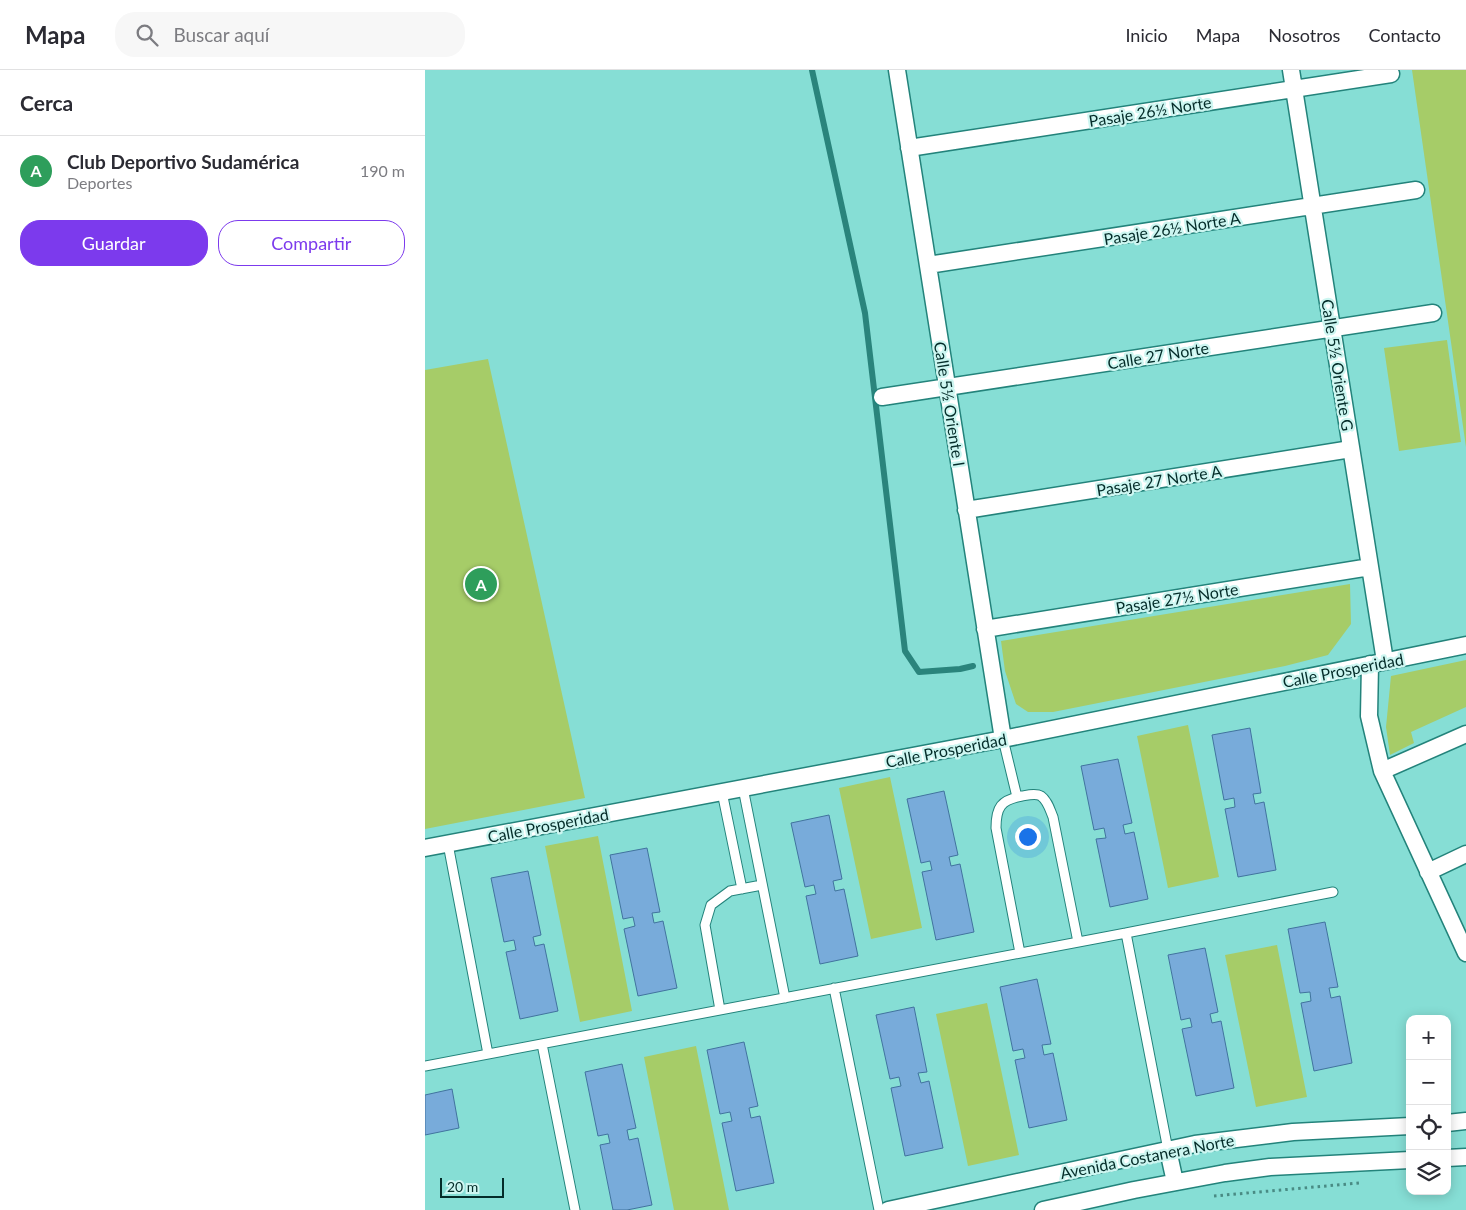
<!DOCTYPE html>
<html lang="es">
<meta charset="utf-8">
<style>
:root{--surface:#fff;--page:#f7f7f7;--text:#2b2b33;--muted:#7c7c81;--line:#e1e1e2;--accent:#7c3aed}
body{margin:0;font-family:Lato,sans-serif;background:var(--page);color:var(--text)}
.controls{position:absolute;right:15px;bottom:15px;display:grid;overflow:hidden;border-radius:10px;box-shadow:0 2px 12px #0003}
.controls button{width:45px;height:45px;display:grid;place-items:center;padding:0;border:0;border-bottom:1px solid var(--line);background:var(--surface);color:var(--text);font:25px sans-serif}
.scale{position:absolute;left:15px;bottom:12px;width:64px;box-sizing:border-box;padding-left:5px;border:2px solid #042c29;border-top:0;font-size:14px;line-height:18px;white-space:nowrap;color:#042c29;-webkit-text-stroke:4px #cdf6f1;paint-order:stroke}
.you{position:absolute;left:602px;top:766px;width:18px;height:18px;margin:-12px;border:4px solid #fff;border-radius:50%;background:#1a73e8;box-shadow:0 0 0 8px #1a73e833}
.badge{display:grid;place-items:center;width:32px;height:32px;border-radius:50%;background:var(--accent);color:#fff;font-size:16px;font-weight:700}
.pin{position:absolute;translate:-50% -50%;border:2px solid #fff;box-shadow:0 1px 5px #0006}
.list{margin:0;padding:0;list-style:none}
h2{display:flex;justify-content:space-between;align-items:center;height:65px;margin:0;padding:0 20px;font-size:21px}
h2 small{font-size:16px;font-weight:400;color:var(--muted)}
.list li{display:grid;grid-template-columns:32px 1fr auto;gap:15px;align-items:center;box-sizing:border-box;height:70px;padding:0 20px;border-top:1px solid var(--line)}
.list b{display:block;font-size:19px;white-space:nowrap}
.list p{margin:0;font-size:16px;white-space:nowrap;color:var(--muted)}
.list em{font-size:16px;font-style:normal;color:var(--muted)}
.actions{display:flex;gap:10px;padding:15px 20px}
.actions a{flex:1;padding:11px 0;border:1px solid var(--accent);border-radius:20px;text-align:center;font-size:18px;color:var(--accent)}
.actions .main{background:var(--accent);color:#fff}
.icon{flex:none;width:28px;height:28px;fill:none;stroke:currentColor;stroke-width:2;stroke-linecap:round;stroke-linejoin:round}
.map{position:relative;flex:none;width:1041px;height:1140px;overflow:hidden}
header{display:flex;align-items:center;gap:30px;box-sizing:border-box;height:70px;padding:0 25px;background:var(--surface);border-bottom:1px solid var(--line)}
header strong{font-size:24px}
nav{display:flex;gap:28px;margin-inline-start:auto;font-size:18px}
.search{width:350px;height:45px;background:var(--page);display:flex;align-items:center;gap:12px;box-sizing:border-box;padding:0 18px;border-radius:20px;color:var(--muted);font-size:19px}
main{display:flex}
aside{flex:1;background:var(--surface)}
.map>svg:first-child{display:block}
.green{fill:#a6cc68}
.lines{fill:none;stroke-linecap:round;stroke-linejoin:round}
.stream{stroke:#2a847c;stroke-width:6}
.building{fill:#78abda;stroke:#41739e}
.lane-casing{stroke:#23837b;stroke-width:11}
.street-casing{stroke:#23837b;stroke-width:19}
.path{stroke:#498b84;stroke-width:3;stroke-dasharray:2.5 4;stroke-linecap:butt}
.lane{stroke:#fff;stroke-width:9}
.street{stroke:#fff;stroke-width:16}
.labels{text-anchor:middle;dominant-baseline:central;stroke-width:4.5;stroke-linejoin:round;paint-order:stroke}
.street-label{font-size:16px;fill:#042c29;stroke:#cdf6f1}
</style>
<header>
<strong>Mapa</strong>
<div class="search"><svg class="icon" aria-label="search" viewBox="0 0 24 24"><circle cx="10" cy="10" r="6"/><path d="M15 15l6 6"/></svg>Buscar aquí</div>
<nav><a>Inicio</a><a>Mapa</a><a>Nosotros</a><a>Contacto</a></nav>
</header>
<main>
<aside>
<h2>Cerca<small></small></h2>
<ul class="list">
<li><span class="badge" style="background:#2e9e5b">A</span><div><b>Club Deportivo Sudamérica</b><p>Deportes</p></div><em>190 m</em></li>
</ul>
<div class="actions"><a class="main">Guardar</a><a>Compartir</a></div>
</aside>
<div class="map">
<svg width="1041" height="1140" viewBox="0 0 1041 1140">
<rect width="100%" height="100%" fill="#86ded5"/>
<path class="green" d="M987,0h54v377z
M1022,270l14,102 -62,9 -15,-103z
M63,289l97,439 -160,31v-459z
M925,514l1,40 -23,31 -43,11 -232,46h-25l-12,-8 -11,-33 -4,-30z
M1041,590v47l-55,25 3,11 -24,12 -4,-28 5,-51z
M763,655l31,152 -51,11 -31,-152z
M465,707l32,151 -51,11 -32,-151z
M173,766l34,175 -52,11 -35,-176z
M852,875l30,152 -51,10 -31,-152z
M562,933l32,152 -51,11 -32,-152z
M271,976l33,164h-55l-30,-153z"/>
<g class="lines">
<path class="stream" d="M387,0l53,243 40,338 14,21 41,-3 13,-3"/>
</g>
<path class="building" d="M825,658l11,65 -8,1 2,10 9,-2 12,68 -38,7 -13,-68 10,-2 -1,-9 -10,2 -12,-65z
M693,689l14,64 -9,2 2,9 9,-2 14,67 -38,8 -14,-68 10,-1 -2,-10 -10,2 -13,-64z
M519,721l14,64 -9,2 2,9 9,-2 14,68 -38,8 -14,-68 10,-2 -2,-9 -9,2 -14,-64z
M404,745l13,64 -9,2 2,10 9,-2 14,67 -38,8 -14,-68 10,-2 -2,-9 -9,2 -14,-64z
M222,778l13,64 -8,1 2,10 9,-2 14,67 -39,8 -14,-67 11,-3 -2,-9 -10,2 -13,-64z
M103,801l13,64 -8,2 2,9 9,-2 14,67 -38,8 -14,-67 10,-2 -2,-10 -10,2 -13,-64z
M900,852l13,65 -9,1 2,10 9,-2 12,67 -38,8 -13,-68 10,-2 -1,-9 -10,1 -12,-64z
M780,878l13,64 -8,2 2,9 9,-2 13,67 -38,8 -14,-67 10,-2 -2,-9 -9,2 -13,-65z
M612,909l14,65 -9,1 2,10 9,-2 14,67 -38,8 -14,-68 10,-2 -2,-9 -10,2 -13,-64z
M489,937l13,65 -9,1 3,10 8,-2 14,67 -38,8 -14,-68 10,-2 -2,-9 -9,2 -14,-64z
M319,972l14,64 -9,2 2,10 9,-2 14,67 -38,8 -14,-68 10,-2 -2,-9 -10,2 -13,-64z
M197,994l14,64 -9,2 2,10 9,-2 14,67 -25,5h-14l-13,-65 10,-2 -2,-9 -10,2 -13,-64z
M27,1019l7,39 -34,7v-40z"/>
<g class="lines">
<g class="lane-casing">
<path id="lane" d="M578,669l14,58
M318,718l42,210
M297,722l20,97
M23,774l40,210
M701,863l42,217
M595,883l-24,-125c0,-21 5,-28 26,-32 6,-1 14,-3 19,0 7,5 9,14 12,21l25,125
M409,918l45,222
M295,940l-15,-85 6,-20 19,-14 32,-6
M117,974l33,166
M0,996l701,-133 207,-41"/>
</g>
<g class="street-casing">
<path id="street" d="M472,0l106,669
M866,0l94,591
M484,78l482,-74
M503,195l488,-75
M457,327l551,-84
M541,440l385,-61
M560,559l385,-62
M945,594l-1,52 13,55 84,182
M957,701l84,-37
M0,778l578,-109 463,-94
M1003,802l38,-18
M1022,1053l19,-2
M743,1080l7,32
M1022,1088l19,-1
M463,1140l307,-66 98,-12 117,-6
M618,1140l91,-20 91,-17 45,-6 140,-7"/>
</g>
<path class="path" d="M789,1126l145,-13"/>
<use href="#lane" class="lane"/>
<use href="#street" class="street"/>
</g>
<g class="labels">
<g class="street-label">
<text transform="translate(725 41) rotate(-9)">Pasaje 26½ Norte</text>
<text transform="translate(747 158) rotate(-9)">Pasaje 26½ Norte A</text>
<text transform="translate(733 285) rotate(-9)">Calle 27 Norte</text>
<text transform="translate(913 295) rotate(81)">Calle 5½ Oriente G</text>
<text transform="translate(525 334) rotate(81)">Calle 5½ Oriente I</text>
<text transform="translate(734 410) rotate(-9)">Pasaje 27 Norte A</text>
<text transform="translate(752 528) rotate(-9)">Pasaje 27½ Norte</text>
<text transform="translate(918 600) rotate(-11)">Calle Prosperidad</text>
<text transform="translate(521 680) rotate(-11)">Calle Prosperidad</text>
<text transform="translate(123 755) rotate(-11)">Calle Prosperidad</text>
<text transform="translate(722 1086) rotate(-11)">Avenida Costanera Norte</text>
</g>
</g>
</svg>
<div class="controls">
<button>+</button>
<button>−</button>
<button><svg class="icon" aria-label="locate" viewBox="0 0 24 24"><circle cx="12" cy="12" r="6"/><path d="M12 2v4M12 18v4M2 12h4M18 12h4"/></svg></button>
<button><svg class="icon" aria-label="layers" viewBox="0 0 24 24"><path d="M12 4l9 5-9 5-9-5zM3 14l9 5 9-5"/></svg></button>
</div>
<div class="scale">20 m</div>
<div class="you"></div>
<div class="pin badge" style="left:56px;top:514px;background:#2e9e5b">A</div>
</div>
</main>
